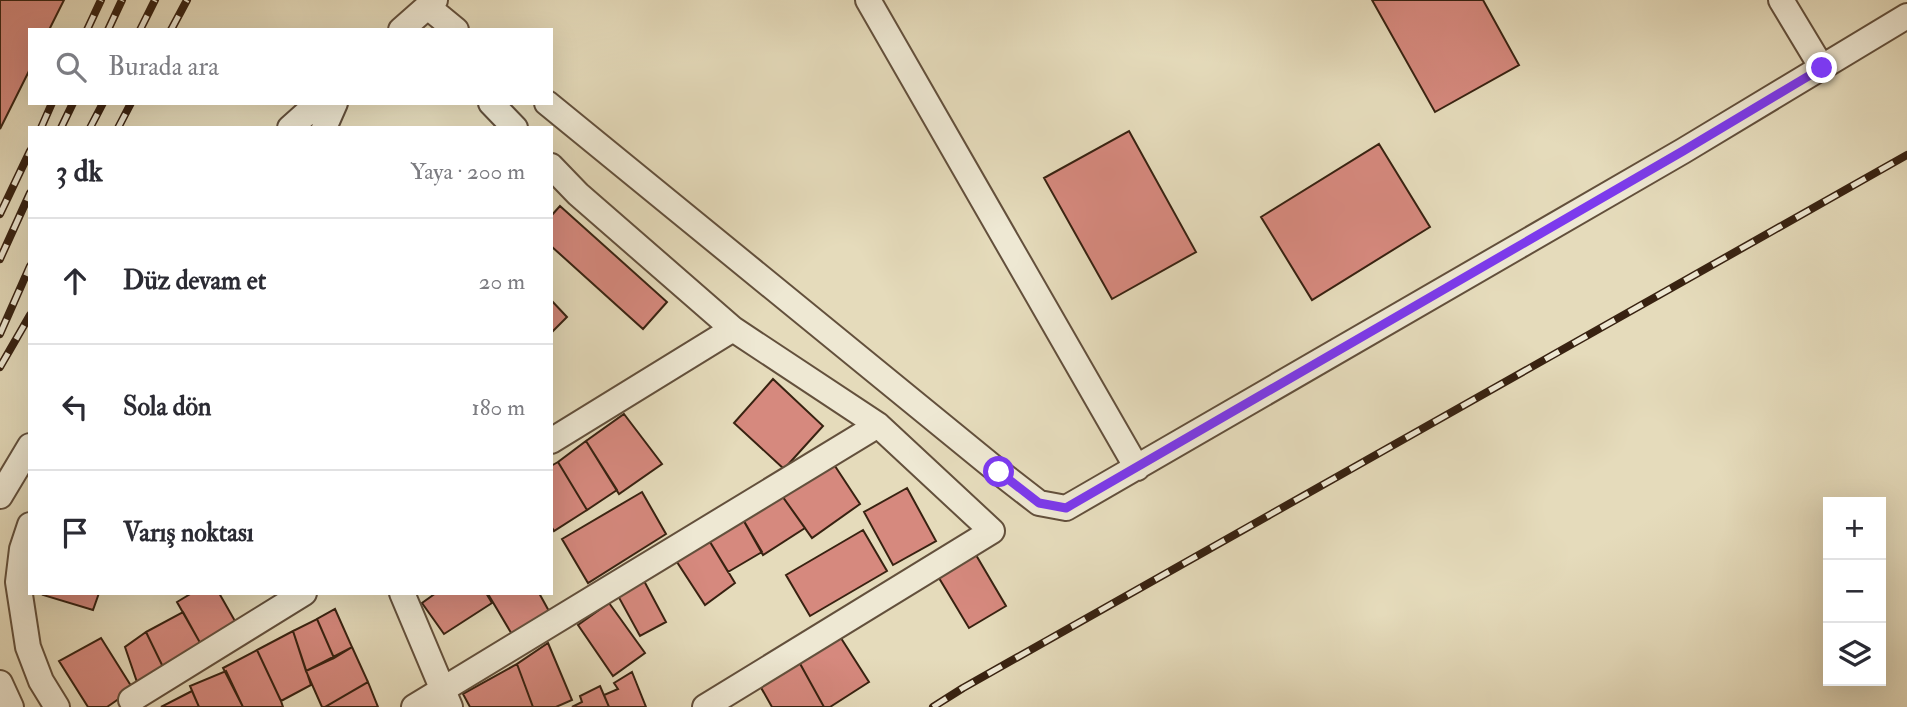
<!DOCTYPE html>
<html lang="tr">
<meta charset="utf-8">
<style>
:root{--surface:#fff;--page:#f7f7f7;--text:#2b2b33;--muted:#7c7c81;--line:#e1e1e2}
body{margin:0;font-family:"IM FELL Double Pica",serif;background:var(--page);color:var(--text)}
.controls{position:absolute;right:21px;bottom:21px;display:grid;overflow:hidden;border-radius:0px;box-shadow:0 7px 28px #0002}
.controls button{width:63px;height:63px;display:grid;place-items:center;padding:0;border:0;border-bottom:2px solid var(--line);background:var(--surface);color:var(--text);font:35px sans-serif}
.stop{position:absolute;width:21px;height:21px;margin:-16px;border:5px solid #7c3aed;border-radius:50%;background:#fff}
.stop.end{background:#7c3aed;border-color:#fff;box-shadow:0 2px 7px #0008}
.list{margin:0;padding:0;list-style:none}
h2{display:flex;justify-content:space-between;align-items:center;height:91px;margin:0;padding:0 28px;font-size:30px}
h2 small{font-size:23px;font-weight:400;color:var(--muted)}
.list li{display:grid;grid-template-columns:46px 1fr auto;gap:21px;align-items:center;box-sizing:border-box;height:126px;padding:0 28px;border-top:2px solid var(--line)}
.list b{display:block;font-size:26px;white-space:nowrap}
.list em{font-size:23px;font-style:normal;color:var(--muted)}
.icon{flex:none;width:38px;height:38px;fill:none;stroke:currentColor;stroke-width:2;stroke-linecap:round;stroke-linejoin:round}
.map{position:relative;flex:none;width:1907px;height:707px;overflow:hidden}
.search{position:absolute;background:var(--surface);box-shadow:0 7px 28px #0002;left:28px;top:28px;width:525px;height:77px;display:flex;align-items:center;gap:18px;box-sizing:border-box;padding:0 24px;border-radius:0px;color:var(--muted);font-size:26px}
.panel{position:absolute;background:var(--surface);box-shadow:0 7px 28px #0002;left:28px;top:126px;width:525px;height:469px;border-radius:0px}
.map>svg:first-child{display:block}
.building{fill:#d6897e;stroke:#382211;stroke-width:2}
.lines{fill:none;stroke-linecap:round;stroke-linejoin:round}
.minor-casing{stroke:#63503c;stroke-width:28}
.minor{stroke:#eee8d3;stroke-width:24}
.rail-casing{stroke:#382211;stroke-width:8}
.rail{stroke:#eee8d3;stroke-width:5;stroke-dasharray:16;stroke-linecap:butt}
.route{stroke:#7c3aed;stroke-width:9}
</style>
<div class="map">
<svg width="1907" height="707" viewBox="0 0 1907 707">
<rect width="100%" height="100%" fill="#e5dbbb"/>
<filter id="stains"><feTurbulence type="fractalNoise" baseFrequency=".00286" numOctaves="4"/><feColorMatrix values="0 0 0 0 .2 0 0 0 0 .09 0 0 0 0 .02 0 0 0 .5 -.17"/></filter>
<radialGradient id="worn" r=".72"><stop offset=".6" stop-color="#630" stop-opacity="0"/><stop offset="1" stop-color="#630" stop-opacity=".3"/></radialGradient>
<path class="building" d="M0,0h64l-15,30h-19v39l-30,60z
M1372,0h111l36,65 -84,47z
M1129,131l67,121 -84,47 -68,-121z
M1379,144l51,83 -118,73 -51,-83z
M560,206l107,96 -24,27 -92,-83v-30z
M551,300l16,17 -16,16z
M773,379l50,47 -39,43 -50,-46z
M624,414l38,50 -43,30 -33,-53z
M586,441l31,49 -30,20 -29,-48z
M831,460l29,44 -48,34 -32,-45z
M558,462l29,48 -33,21 -3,-5v-60z
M907,488l29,53 -43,24 -29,-53z
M642,492l24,42 -78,49 -26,-44z
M780,493l25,35 -42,27 -22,-39z
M741,516l21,36 -34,20 -21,-35z
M863,530l24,41 -77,45 -24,-41z
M707,537l28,46 -30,22 -30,-46z
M976,555l30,51 -37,22 -30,-50z
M643,579l23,43 -26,14 -23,-42z
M44,593h55l-6,17 -50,-15z
M192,593h27l20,35 -36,20 -26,-46z
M436,593h50l6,10 -48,31 -22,-31z
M539,593l11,20 -37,23 -25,-42z
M609,603l36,50 -32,23 -35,-51z
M335,609l17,38 -18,11 -17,-39z
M183,612l20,36 -39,21 -18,-37z
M317,619l17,39 -28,13 -13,-40z
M293,631l18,54 -30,16 -24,-51z
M146,632l18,37 -27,13 -12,-35z
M839,635l30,47 -39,25h-6l-26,-47z
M101,638l32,51 -26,18h-19l-29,-46z
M548,643l24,57 -16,7h-23l-16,-43z
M352,647l16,35 -43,25h-3l-16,-36z
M257,650l24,51 2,6h-40l-20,-39z
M798,660l26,47h-52l-13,-23z
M517,664l16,43h-63l-7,-13z
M226,671l17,36h-44l-9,-21z
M632,672l14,35h-37l-5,-12 14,-6 -4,-6z
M368,682l10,25h-53z
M600,686l9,21h-37l10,-5 -2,-6z
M192,691l7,16h-38z"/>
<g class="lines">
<g class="minor-casing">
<path id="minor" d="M868,0l269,468
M1781,0l41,68
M428,7l28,23
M401,30l34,-30
M491,103l24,25
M547,103l452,369 40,31 27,5 617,-357 224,-135
M290,128l28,-25
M324,128l11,-25
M551,166l27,28 155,135 145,96 114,106 -287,176
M551,441l182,-112
M0,496l30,-50
M30,525l-8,24 -4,33 10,65 13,34 16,26
M402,593l48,114
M0,683l11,24
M131,700l173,-107
M414,707l464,-282"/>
</g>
<use href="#minor" class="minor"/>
<g class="rail-casing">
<path id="rail" d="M87,30l14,-30
M108,30l14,-30
M140,30l15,-30
M171,30l16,-30
M41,128l11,-25
M61,128l12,-25
M90,128l13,-25
M118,128l13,-25
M0,214l30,-63
M0,259l30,-66
M0,334l30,-68
M0,367l30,-52
M933,707l30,-19 944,-533"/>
</g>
<use href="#rail" class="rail"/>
</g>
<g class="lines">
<path class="route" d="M999,472l40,31 27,5 617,-357 139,-83"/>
</g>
<rect width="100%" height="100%" filter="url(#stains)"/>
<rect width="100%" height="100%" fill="url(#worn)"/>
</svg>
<div class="controls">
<button>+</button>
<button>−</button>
<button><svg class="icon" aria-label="layers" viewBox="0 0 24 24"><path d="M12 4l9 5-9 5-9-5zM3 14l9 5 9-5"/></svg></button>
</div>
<div class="stop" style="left:999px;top:472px"></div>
<div class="stop end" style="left:1822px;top:68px"></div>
<div class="search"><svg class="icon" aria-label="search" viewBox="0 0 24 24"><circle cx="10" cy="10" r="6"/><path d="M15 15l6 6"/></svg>Burada ara</div>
<section class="panel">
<h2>3 dk<small>Yaya · 200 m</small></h2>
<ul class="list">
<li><svg class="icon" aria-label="ahead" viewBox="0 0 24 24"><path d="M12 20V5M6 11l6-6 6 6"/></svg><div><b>Düz devam et</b></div><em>20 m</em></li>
<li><svg class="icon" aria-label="left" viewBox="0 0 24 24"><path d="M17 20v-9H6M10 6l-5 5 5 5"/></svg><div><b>Sola dön</b></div><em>180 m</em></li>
<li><svg class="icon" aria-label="arrive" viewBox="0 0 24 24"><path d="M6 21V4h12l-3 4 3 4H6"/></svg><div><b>Varış noktası</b></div></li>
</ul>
</section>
</div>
